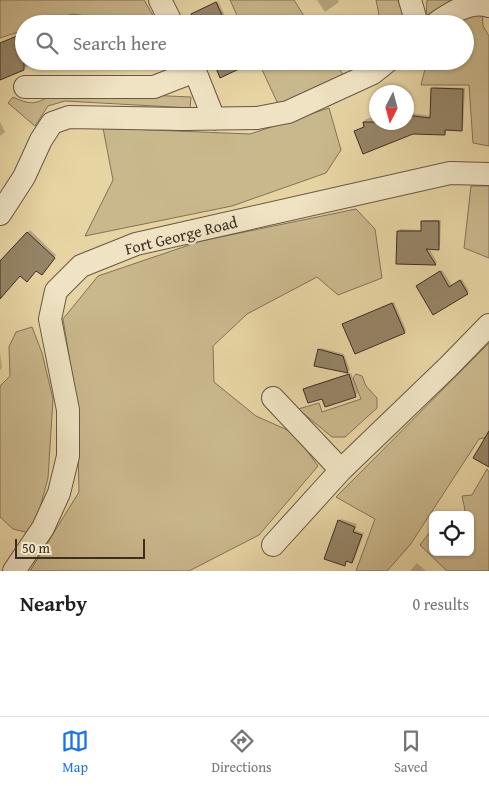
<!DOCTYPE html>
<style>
:root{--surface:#fff;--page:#f2f2f2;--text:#202124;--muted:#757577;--line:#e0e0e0;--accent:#1a73e8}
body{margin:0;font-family:"Gentium Book Plus",serif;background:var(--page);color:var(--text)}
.controls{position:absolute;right:15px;bottom:15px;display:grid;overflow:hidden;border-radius:8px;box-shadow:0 1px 4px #0004}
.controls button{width:45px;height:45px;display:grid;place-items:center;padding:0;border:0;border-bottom:1px solid var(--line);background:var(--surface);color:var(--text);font:25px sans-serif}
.compass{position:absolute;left:369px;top:85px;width:45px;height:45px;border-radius:50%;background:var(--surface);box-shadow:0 1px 4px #0004;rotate:186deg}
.scale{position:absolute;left:15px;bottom:12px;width:130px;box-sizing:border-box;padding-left:5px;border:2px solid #3c2d24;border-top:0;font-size:14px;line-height:18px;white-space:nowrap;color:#3c2d24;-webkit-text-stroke:4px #efe3c3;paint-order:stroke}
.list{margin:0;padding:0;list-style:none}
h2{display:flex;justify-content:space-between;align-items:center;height:65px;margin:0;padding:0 20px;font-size:21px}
h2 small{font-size:16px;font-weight:400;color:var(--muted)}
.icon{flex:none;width:28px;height:28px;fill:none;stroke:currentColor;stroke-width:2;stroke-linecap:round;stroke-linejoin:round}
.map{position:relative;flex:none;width:489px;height:571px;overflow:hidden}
.search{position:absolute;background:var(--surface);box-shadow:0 1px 4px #0004;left:15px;right:15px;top:15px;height:55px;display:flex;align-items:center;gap:12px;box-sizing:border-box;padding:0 18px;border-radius:28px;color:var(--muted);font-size:19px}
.sheet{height:145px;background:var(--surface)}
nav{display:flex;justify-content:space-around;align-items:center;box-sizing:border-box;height:70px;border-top:1px solid var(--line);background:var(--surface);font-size:14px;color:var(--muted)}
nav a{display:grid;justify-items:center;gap:2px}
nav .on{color:var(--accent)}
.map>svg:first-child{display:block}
.green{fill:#cab88d;stroke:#837258}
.shadow{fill:#0003}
.building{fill:#958466;stroke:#3c2d24}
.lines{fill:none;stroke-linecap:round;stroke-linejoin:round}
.minor-casing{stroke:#675744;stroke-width:24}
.minor{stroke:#efe3c3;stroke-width:22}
.labels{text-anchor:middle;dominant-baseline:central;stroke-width:4.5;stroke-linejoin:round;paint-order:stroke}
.street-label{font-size:16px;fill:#3c2d24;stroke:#efe3c3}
</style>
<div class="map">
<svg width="489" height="571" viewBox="0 0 489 571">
<rect width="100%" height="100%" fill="#e7d4a3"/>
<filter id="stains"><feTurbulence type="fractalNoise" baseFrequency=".004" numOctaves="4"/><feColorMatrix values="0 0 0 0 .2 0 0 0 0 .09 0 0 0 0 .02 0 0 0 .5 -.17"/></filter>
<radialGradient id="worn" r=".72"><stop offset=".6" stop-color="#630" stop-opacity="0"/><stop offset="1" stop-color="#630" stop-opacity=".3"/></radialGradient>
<path class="green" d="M0,0h144l14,24h-15l-71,-10 -29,10h-19v6l-24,8z
M230,0h64l15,24h-68z
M376,0h22l9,24h-37l9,-9z
M427,0h24l-25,18z
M482,8l1,18 6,10v110l-16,-3 -4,-58h-48l6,-24h38v-37h-16z
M258,61h76l10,15 -66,28z
M346,61h23l-17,13z
M58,91l133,6 -1,11 -125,-7 -17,5 -13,20 -27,-23 5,-6c21,10 25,6 45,-6z
M329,108l12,42 -15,23 -94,33 -147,30 28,-56 -10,-52 147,6z
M471,186h18v72l-25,-10z
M356,209l19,20 7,49 -44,17 -21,-18 -70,37 -34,32 1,36 42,34 38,17 24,33 -59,69 -70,36h-159l49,-79 -2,-88 -14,-85 35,-43 103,-35z
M32,327l10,26 11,46 -5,79 -15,56 -20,-5 -13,-12v-131l10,-10 -1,-29 7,-15z
M489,343v94l-10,2 -69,106 -23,26h-31l19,-52 -39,-22z
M356,374l6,2 4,10 11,12v10l-32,29h-13l-34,-28 21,-6 3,9 39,-13 -8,-21z
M487,469l2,3v99h-42l-27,-26 13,-17v24h37v-37h-9l4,-5 -3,-14 10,-1z"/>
<path class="shadow" d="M317,0h21l1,2 -14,10z
M218,1l11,23h-33l-4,-10z
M24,33v28h16l-40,18v-35z
M434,87l31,1 -2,39 -2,2h-14l-2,5 -90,-3 11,-5 -2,-5 2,-2 9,-3 1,6h30v-8l3,-1 23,3v-27z
M0,122l5,10 -5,4z
M425,220h16l-1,26 -2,2h-9l8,14 -1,2 -38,-1v-31l2,-3 22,1v-8z
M30,230l26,25 -12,16 -8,-2 -16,5 -20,23v-35z
M442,270l10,15 10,-6 7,12 -2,2 -48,-9z
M394,302l12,28 -2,2 -60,-8z
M321,348l23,6 6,16 -2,1 -33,-6 4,-15z
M0,353l2,15 -2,2z
M351,373l7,20 -2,2 -30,11 -3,-9 -19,-8 3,-2z
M341,519l16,5 -2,6 9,3 -10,27 -2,2 -5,-2 -2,5 -6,-44z
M417,563l9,8h-16z"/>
<path class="building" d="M216,2l10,22h-31l-4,-10z
M24,33v37l-24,10v-37z
M213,61h43l-36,17z
M431,88l32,1 -1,42 -17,-1v5l-32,-1 -50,20 -9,-23 10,-4 -1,-5h43v-7l24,3z
M421,221h18v29l-13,-1 10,16 -40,-1 1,-33h24z
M27,232l28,26 -13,17 -6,-4 -9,11 -7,-6 -20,23v-38z
M440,271l9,16 11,-7 8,14 -35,21 -17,-29z
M392,303l13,30 -50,21 -13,-30z
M318,349l25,7 5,17 -34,-7z
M349,374l7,23 -31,10 -3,-8 -14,4 -5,-14z
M489,431v36l-16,-9z
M338,520l17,7 -2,5 9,3 -10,28 -6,-2 -1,5 -21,-7z"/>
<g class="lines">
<g class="minor-casing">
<path id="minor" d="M160,0l12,24
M410,0l7,24
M435,24c15,-11 36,-24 54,-18
M191,61l23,58
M25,87h129l41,-16
M0,214l24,-37 17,-37 11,-17 17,-6 113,2 75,-1 31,-6 85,-39 15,-12
M273,398l68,72
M273,545l68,-75 107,-103 41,-42
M14,571l29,-43 16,-35 9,-37v-46l-18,-91 6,-28 25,-25 55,-22 314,-71 39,1"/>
</g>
<use href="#minor" class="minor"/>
</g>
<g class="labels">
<g class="street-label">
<text transform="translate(181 235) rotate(-14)">Fort George Road</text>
</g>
</g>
<rect width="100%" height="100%" filter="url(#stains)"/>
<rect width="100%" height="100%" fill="url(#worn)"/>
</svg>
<div class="controls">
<button><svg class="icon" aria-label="locate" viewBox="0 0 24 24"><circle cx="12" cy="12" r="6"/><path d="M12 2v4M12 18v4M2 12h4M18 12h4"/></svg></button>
</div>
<svg class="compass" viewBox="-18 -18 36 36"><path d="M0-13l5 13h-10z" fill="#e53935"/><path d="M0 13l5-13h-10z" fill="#757577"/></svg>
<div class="scale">50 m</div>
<div class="search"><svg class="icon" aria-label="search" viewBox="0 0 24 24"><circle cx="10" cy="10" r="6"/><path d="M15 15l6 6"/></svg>Search here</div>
</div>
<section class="sheet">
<h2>Nearby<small>0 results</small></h2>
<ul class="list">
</ul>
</section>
<nav>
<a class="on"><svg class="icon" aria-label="map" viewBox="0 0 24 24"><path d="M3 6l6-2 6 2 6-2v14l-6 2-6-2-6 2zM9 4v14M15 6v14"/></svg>Map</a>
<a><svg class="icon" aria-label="directions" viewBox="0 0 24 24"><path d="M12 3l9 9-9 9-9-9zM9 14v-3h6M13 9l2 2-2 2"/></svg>Directions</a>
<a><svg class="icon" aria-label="saved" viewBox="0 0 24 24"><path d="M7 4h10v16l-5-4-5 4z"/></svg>Saved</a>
</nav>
